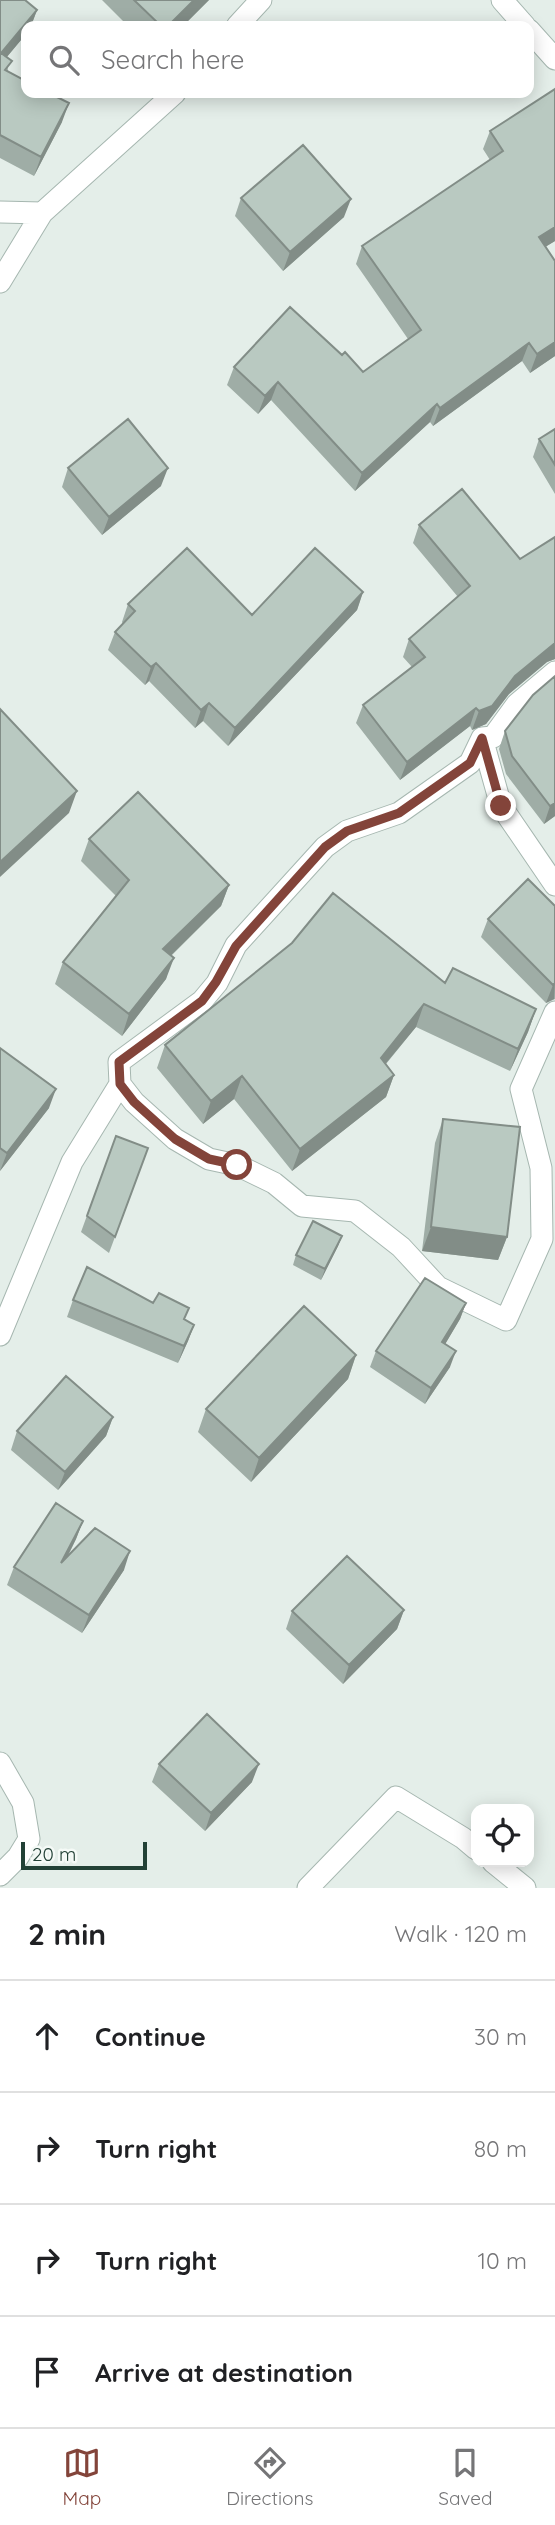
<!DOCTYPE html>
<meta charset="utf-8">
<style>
:root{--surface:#fff;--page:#f6f6f6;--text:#202124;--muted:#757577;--line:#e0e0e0;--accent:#83443a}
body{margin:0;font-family:Quicksand,sans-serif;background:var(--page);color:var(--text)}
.controls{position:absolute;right:21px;bottom:21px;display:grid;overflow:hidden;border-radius:14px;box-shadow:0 4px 18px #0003}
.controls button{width:63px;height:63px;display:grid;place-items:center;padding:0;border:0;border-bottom:2px solid var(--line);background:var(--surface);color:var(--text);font:35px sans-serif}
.scale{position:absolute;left:21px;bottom:18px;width:126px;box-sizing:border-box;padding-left:7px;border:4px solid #224136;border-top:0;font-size:19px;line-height:24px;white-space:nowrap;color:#224136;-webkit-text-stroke:5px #f5faf7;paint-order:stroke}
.stop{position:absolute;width:21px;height:21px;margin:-16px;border:5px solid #83443a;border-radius:50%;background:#fff}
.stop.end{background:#83443a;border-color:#fff;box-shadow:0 2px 7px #0008}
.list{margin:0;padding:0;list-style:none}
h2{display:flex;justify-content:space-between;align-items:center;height:91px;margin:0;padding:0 28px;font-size:30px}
h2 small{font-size:23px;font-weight:400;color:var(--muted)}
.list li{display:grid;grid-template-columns:46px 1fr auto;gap:21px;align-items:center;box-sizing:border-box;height:112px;padding:0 28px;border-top:2px solid var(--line)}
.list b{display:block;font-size:26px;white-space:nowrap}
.list em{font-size:23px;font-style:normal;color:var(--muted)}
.icon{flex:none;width:38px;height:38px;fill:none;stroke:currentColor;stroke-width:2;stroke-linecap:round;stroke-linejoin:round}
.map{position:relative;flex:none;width:555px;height:1888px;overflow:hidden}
.search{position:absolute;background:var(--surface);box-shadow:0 4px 18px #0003;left:21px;right:21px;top:21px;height:77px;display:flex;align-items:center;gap:18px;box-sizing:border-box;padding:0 24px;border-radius:14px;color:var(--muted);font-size:26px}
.sheet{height:539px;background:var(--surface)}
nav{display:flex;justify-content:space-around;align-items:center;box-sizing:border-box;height:98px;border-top:2px solid var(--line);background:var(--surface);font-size:19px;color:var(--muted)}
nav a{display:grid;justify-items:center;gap:4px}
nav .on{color:var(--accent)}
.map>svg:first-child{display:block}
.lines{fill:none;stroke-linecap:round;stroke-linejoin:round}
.minor-casing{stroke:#a6b7b0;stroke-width:23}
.minor{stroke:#fff;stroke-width:21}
.wall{fill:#9fada6}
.shaded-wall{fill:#828d87}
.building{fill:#b9c9c1;stroke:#828d87;stroke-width:2}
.route{stroke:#83443a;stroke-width:9}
</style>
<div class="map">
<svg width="555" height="1888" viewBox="0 0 555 1888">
<rect width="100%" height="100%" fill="#e4eee9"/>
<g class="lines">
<g class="minor-casing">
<path id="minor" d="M502,0l23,26
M237,26l24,-26
M529,30l26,29
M0,212l42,1
M0,282l42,-69 133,-120
M482,738l-12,25 -71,50 -52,18 -22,16 -89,98 -19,38 -15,18 -83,61 1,22 14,18 41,37 34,20 28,6 37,18 28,23 53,5 46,36 37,40 68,33 36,-81 -1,-71 -20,-79 34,-77
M482,738l19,68 54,79
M482,738l11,-1 24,-33 38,-32
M0,1335l72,-173 48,-78
M0,1763l23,40 6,36 -11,18 -18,18
M493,1862l32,26
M308,1888l88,-91 67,41 13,11"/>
</g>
<use href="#minor" class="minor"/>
</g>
<path class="wall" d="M0,0l37,10 -6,16h-5v8l-19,23 1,15 54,50 -28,54 -34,-18z
M102,0h107l-26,26h-55z
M555,89v152l-10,6 10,109 -25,17 -8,-12 -89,65 -3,-4 -75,69 -84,-91 -13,14 -31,-29 7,-18 108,-12 21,17 45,-33 -52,-75 6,-18 128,-86 -7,-11 7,-18z
M241,198l103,19 -61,54 -48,-55z
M555,429v65l-22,-37 6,-18z
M68,468l93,18 -59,49 -40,-48z
M419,525l101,34 35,-22v122l-8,3 -38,32 -23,30 -14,6 -2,-4 -70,54 -44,-57 7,-18 49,-38 -9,-10 6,-18 49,-42 -45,-54z
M363,592l-6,18 -129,136 -25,-25 -8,7 -46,-47 -4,4 -37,-35 7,-18 8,-8 -1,-2 6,-18 124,11z
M555,676v140l-11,8 -38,-50 -7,-25 6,-18z
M89,839l140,46 -8,21 -50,50 -5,23 -44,57 -67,-52 8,-22 53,-66 -35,-35z
M555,906v93l-9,4 -65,-66 7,-18z
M445,983l91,26 -8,23 -18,39 -94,-44 -30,37 8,11 -8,22 -94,74 -58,-72 -31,25 -46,-56 8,-23z
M0,1048l49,60 -49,63z
M443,1119l64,118 -9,23 -76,-9 13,-108z
M116,1136l32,12 -39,105 -28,-21z
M342,1236l-4,10 -17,34 -28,-15 3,-10z
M73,1300l112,20 9,5 -6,16 -10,22 -111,-46z
M466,1303l-6,16 -15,25 5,23 -25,37 -55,-37 6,-16z
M356,1355l-8,24 -97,103 -53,-50 8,-23z
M113,1417l-7,19 -48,54 -47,-40 6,-19z
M83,1521l-7,18 -9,19 57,12 -42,63 -75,-48 7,-18z
M404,1610l-7,19 -54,55 -57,-55 6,-18z
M159,1764l93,18 -47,49 -53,-49z"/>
<path class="shaded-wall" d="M194,0h15l-26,26h-15z
M37,10l-6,16h-5v8l-26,31 1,-12z
M69,103l-7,19 -28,54 7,-19z
M351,199l-7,18 -61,54 7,-19z
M555,227v14l-23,14 7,-18z
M555,342v14l-25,17 7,-19z
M529,343l-7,18 -89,65 7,-18z
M278,382l-7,18 -13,14 7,-18z
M437,404l-7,18 -75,69 7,-18z
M168,468l-7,18 -59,49 7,-18z
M363,592l-6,18 -129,136 7,-18z
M555,643v16l-8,3 -38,32 -23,30 -14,6 7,-19 36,-35z
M156,663l-7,18 -4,4 6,-18z
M209,703l-6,18 -8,7 6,-18z
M476,708l-6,18 -70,54 7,-18z
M77,791l-8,22 -69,64v-15z
M555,803v13l-11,8 6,-18z
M229,885l-8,21 -66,65 8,-22z
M174,958l-8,21 -44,57 7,-22z
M555,983l-1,16 -8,4 7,-18z
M424,1004l-8,23 -44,53 9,-22z
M536,1009l-8,23 -18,39 8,-22z
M394,1075l-8,22 -94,74 8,-22z
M242,1076l-8,23 -31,25 8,-23z
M56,1089l-7,19 -49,63 7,-18z
M431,1227l76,10 -9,23 -76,-9z
M342,1236l-4,10 -17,34 4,-11z
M466,1303l-6,16 -23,39 5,-16z
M194,1325l-6,16 -10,22 6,-17z
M456,1351l-6,16 -25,37 6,-16z
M356,1355l-8,24 -97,103 8,-24z
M113,1417l-7,19 -48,54 7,-18z
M83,1521l-7,18 -21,42 6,-18z
M130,1551l-6,19 -42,63 7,-18z
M404,1610l-7,19 -54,55 6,-19z
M259,1764l-7,18 -47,49 6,-18z"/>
<path class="building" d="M0,0h25l12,10 -36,43 11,8 -7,9 21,11v12h23l20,10 -28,54 -41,-22z
M134,0h60l-26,26h-7z
M555,89v138l-16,10 16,24v81l-18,12 -8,-11 -89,65 -3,-4 -75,69 -84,-91 -13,14 -31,-29 56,-60 52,48 3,-3 18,20 58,-42 -59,-84 141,-95 -13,-20z
M303,145l48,54 -61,53 -49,-54z
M128,419l40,49 -59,49 -41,-49z
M555,429v36l-16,-26z
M462,489l58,70 35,-22v106l-40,33 -23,30 -13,5 -3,-3 -69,54 -44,-57 62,-48 -16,-18 61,-53 -51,-61z
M187,548l65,67 63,-67 48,44 -128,136 -26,-25 -8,7 -45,-47 -5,4 -36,-35 20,-21 -7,-7z
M555,676v127l-5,3 -38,-50 -7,-25 28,-36z
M0,709l77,82 -77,71z
M138,792l91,93 -66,64 11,9 -45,56 -66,-52 66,-82 -40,-41z
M528,879l27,27v77l-2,2 -65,-66z
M333,893l112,90 8,-15 83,41 -18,40 -94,-45 -43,54 13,17 -94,74 -58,-73 -31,25 -46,-56 127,-102z
M0,1048l56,41 -49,64 -7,-5z
M443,1119l77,8 -13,110 -76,-10z
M116,1136l32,12 -33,89 -28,-21z
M313,1221l29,15 -17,33 -29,-14z
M87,1267l66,36 6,-10 30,15 -5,11 10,6 -10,21 -111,-46z
M425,1278l41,25 -24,39 14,9 -25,37 -55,-37z
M304,1306l52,49 -97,103 -53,-49z
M66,1376l47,41 -48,55 -48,-41z
M56,1503l27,18 -22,42 34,-35 35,23 -41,64 -75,-48z
M347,1556l57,54 -55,55 -57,-54z
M207,1714l52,50 -48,49 -52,-49z"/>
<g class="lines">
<path class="route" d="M237,1165l-28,-6 -34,-20 -41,-37 -14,-18 -1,-22 83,-61 14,-19 20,-36 89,-99 22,-16 52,-18 71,-50 12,-25 19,68"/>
</g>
</svg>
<div class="controls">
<button><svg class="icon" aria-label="locate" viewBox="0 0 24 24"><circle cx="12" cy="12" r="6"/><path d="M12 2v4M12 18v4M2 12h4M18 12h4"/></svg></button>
</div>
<div class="scale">20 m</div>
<div class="stop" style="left:237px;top:1165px"></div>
<div class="stop end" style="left:501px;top:806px"></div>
<div class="search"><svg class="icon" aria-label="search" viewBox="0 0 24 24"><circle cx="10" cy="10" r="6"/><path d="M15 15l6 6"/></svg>Search here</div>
</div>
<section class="sheet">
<h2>2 min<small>Walk · 120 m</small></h2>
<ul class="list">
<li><svg class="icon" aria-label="ahead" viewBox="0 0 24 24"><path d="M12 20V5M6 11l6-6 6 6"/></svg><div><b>Continue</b></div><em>30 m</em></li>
<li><svg class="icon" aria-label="right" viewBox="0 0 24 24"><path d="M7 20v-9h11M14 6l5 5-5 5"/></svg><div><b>Turn right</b></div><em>80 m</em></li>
<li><svg class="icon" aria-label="right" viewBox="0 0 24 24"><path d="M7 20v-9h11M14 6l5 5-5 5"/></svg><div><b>Turn right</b></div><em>10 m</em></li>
<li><svg class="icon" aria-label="arrive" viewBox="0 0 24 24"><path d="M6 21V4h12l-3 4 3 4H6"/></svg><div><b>Arrive at destination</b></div></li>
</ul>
</section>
<nav>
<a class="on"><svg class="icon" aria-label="map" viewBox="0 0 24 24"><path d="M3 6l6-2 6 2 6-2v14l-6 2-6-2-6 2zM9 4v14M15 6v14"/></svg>Map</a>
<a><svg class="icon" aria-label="directions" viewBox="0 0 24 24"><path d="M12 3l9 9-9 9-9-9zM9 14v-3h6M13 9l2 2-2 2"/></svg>Directions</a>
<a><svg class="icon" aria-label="saved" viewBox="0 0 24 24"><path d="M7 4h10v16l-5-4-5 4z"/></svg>Saved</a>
</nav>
